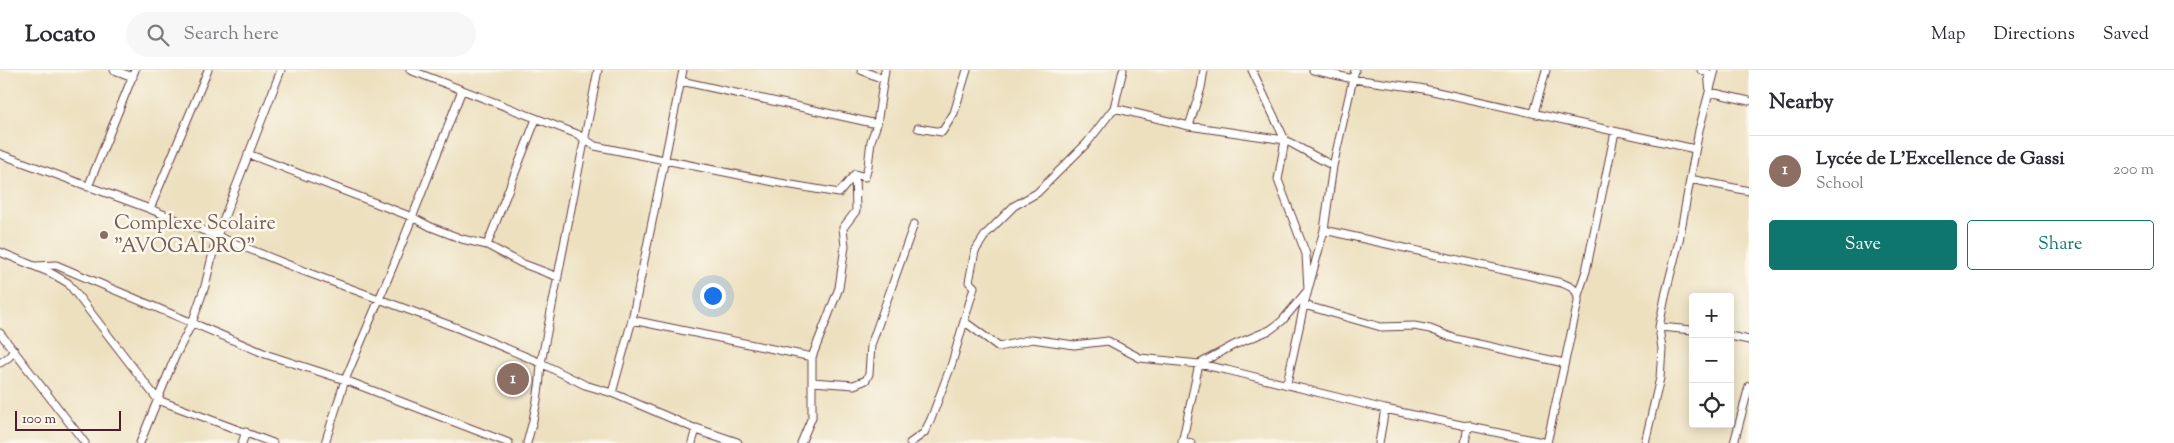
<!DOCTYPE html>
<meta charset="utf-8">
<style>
:root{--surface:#fff;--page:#f7f7f7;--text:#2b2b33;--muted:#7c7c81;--line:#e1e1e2;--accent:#0f766e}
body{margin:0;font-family:"Sorts Mill Goudy",serif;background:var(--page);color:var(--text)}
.controls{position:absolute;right:15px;bottom:15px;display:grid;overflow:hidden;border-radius:5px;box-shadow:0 2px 12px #0003}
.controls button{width:45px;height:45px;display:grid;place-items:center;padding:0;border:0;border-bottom:1px solid var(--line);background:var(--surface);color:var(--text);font:25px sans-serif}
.scale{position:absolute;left:15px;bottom:12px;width:106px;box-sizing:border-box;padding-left:5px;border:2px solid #4a1f2b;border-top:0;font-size:14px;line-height:18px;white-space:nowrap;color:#4a1f2b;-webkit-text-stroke:4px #fbf7ec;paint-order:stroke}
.you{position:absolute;left:712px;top:225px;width:18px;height:18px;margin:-12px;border:4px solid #fff;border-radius:50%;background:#1a73e8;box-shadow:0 0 0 8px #1a73e833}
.badge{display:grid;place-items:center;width:32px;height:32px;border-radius:50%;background:var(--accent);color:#fff;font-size:16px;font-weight:700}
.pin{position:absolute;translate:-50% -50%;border:2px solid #fff;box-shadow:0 1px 5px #0006}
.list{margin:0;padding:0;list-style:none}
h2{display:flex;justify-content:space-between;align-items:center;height:65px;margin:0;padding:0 20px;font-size:21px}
h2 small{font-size:16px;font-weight:400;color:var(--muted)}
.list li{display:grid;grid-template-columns:32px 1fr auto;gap:15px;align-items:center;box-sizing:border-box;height:70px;padding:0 20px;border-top:1px solid var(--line)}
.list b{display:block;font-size:19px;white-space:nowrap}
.list p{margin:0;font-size:16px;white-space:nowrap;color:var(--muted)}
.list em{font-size:16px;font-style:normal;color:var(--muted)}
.actions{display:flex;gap:10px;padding:15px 20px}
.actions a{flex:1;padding:11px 0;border:1px solid var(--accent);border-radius:5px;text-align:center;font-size:18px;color:var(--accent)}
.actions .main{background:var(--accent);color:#fff}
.icon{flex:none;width:28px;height:28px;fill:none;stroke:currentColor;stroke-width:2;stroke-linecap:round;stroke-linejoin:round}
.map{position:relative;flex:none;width:1749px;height:373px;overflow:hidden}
header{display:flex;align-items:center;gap:30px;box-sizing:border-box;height:70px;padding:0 25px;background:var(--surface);border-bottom:1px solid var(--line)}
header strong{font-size:24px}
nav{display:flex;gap:28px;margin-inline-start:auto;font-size:18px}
.search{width:350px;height:45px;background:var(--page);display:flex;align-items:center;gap:12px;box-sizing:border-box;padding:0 18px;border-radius:28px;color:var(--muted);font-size:19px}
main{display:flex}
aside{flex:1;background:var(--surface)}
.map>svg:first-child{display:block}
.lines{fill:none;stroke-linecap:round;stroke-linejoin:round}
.minor-casing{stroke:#623c41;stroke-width:9}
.tertiary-casing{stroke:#623c41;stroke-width:11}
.minor{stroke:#fff;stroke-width:7}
.tertiary{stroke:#fff;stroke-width:9}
.education-dot{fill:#8d6e63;stroke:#fbf7ec;stroke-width:2}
.labels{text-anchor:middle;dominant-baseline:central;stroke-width:5;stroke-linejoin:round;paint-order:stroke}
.education-label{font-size:20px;fill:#785e54;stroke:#fbf7ec;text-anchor:start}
</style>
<header>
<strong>Locato</strong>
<div class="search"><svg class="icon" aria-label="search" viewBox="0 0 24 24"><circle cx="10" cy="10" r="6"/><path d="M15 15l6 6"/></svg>Search here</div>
<nav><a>Map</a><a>Directions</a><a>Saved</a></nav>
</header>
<main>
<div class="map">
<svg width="1749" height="373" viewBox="0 0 1749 373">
<rect width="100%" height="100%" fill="#fbf7ec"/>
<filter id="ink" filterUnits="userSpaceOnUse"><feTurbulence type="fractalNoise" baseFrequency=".02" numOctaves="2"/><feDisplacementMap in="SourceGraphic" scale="10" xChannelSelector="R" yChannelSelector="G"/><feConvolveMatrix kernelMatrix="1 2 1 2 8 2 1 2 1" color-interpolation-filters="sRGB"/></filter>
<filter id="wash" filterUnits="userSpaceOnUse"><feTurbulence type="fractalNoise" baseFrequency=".0096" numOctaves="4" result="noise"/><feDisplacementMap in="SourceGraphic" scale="20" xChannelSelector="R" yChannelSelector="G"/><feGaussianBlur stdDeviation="1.12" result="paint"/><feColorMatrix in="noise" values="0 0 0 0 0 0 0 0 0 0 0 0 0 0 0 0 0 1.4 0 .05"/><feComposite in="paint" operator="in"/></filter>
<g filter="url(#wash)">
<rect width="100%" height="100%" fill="#ede0bf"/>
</g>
<g filter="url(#ink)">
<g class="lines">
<g class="minor-casing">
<path id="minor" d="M114,0l19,7
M410,0l167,64 18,12 179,36 65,11 16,-19 10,3 3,-11 3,-25 6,-17 8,-54
M861,0l22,9
M1313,0l40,9 66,9 276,61
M1701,0l7,3 2,19 39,9
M681,11l196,43
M1114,38l75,18 96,14 48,26
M1534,43l12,-43
M1189,56l12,-38 3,-18
M918,58l24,4 12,-19 13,-43
M0,84l150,55 156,63 154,57 81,34 44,22 27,8 84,36 -4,14
M248,84l164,63 19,10 31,12 25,6 34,18 37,14
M1690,109l59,12
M88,117l47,-117
M150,139l58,-139
M1324,160l238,53c10,4 17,7 16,19l-31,141
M487,175l49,-126
M0,182l51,21 17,10 90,117 115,43
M36,196l20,-1 212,90 77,25 164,63
M1578,225l8,-24 29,-139
M1304,235l77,22 33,-1 16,3 26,10 108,24
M632,250l180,37
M965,252l34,25 33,-8 42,6 34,-4 32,17 59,6 28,6 158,39 162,34
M1659,257l34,3
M0,263l85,110
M1730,266l19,4
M0,293l9,-6 5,-7
M812,312l42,3 12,-5 3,-6 2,-29 43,-121
M1287,313l17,-78 20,-75 9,-64 22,-96
M612,323l20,-73 51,-250
M1182,371l9,2
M140,373l35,-86 17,-34 13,-37 12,-50 64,-166
M242,373l4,-11
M325,373l20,-63 49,-116 68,-174
M527,373c8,-27 13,-52 14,-80l57,-293
M801,373l11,-26v-60l27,-69 6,-42 -2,-18 13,-17 -1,-37
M910,373l14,-10 7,-14 21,-56 22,-76 -5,-5 6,-31 11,-17 28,-28 23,-13 50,-50 27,-35 9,-38
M1182,373l17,-79 35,-19 36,-15 12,-9 26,-31 -2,-36 -28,-74 7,-40 -33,-70
M1379,373l6,-34
M1465,373l3,-18
M1645,373l15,-65 2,-29 -3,-22 7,-35 13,-51 20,-111 16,-60
M1734,373l15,-57"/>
</g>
<g class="tertiary-casing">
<path id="tertiary" d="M696,359l41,14"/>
</g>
<use href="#minor" class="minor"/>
<use href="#tertiary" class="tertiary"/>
</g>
</g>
<circle class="education-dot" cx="104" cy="165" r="5"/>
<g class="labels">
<g class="education-label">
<text x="114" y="154">Complexe Scolaire<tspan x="114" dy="23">"AVOGADRO"</tspan></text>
</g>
</g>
</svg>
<div class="controls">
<button>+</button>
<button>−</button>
<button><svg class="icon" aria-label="locate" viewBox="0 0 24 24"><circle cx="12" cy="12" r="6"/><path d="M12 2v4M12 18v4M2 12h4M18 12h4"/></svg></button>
</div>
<div class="scale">100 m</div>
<div class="you"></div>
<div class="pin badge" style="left:513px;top:309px;background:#8d6e63">1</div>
</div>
<aside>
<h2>Nearby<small></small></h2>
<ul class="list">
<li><span class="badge" style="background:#8d6e63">1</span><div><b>Lycée de L'Excellence de Gassi</b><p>School</p></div><em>200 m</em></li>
</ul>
<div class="actions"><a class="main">Save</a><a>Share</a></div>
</aside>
</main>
